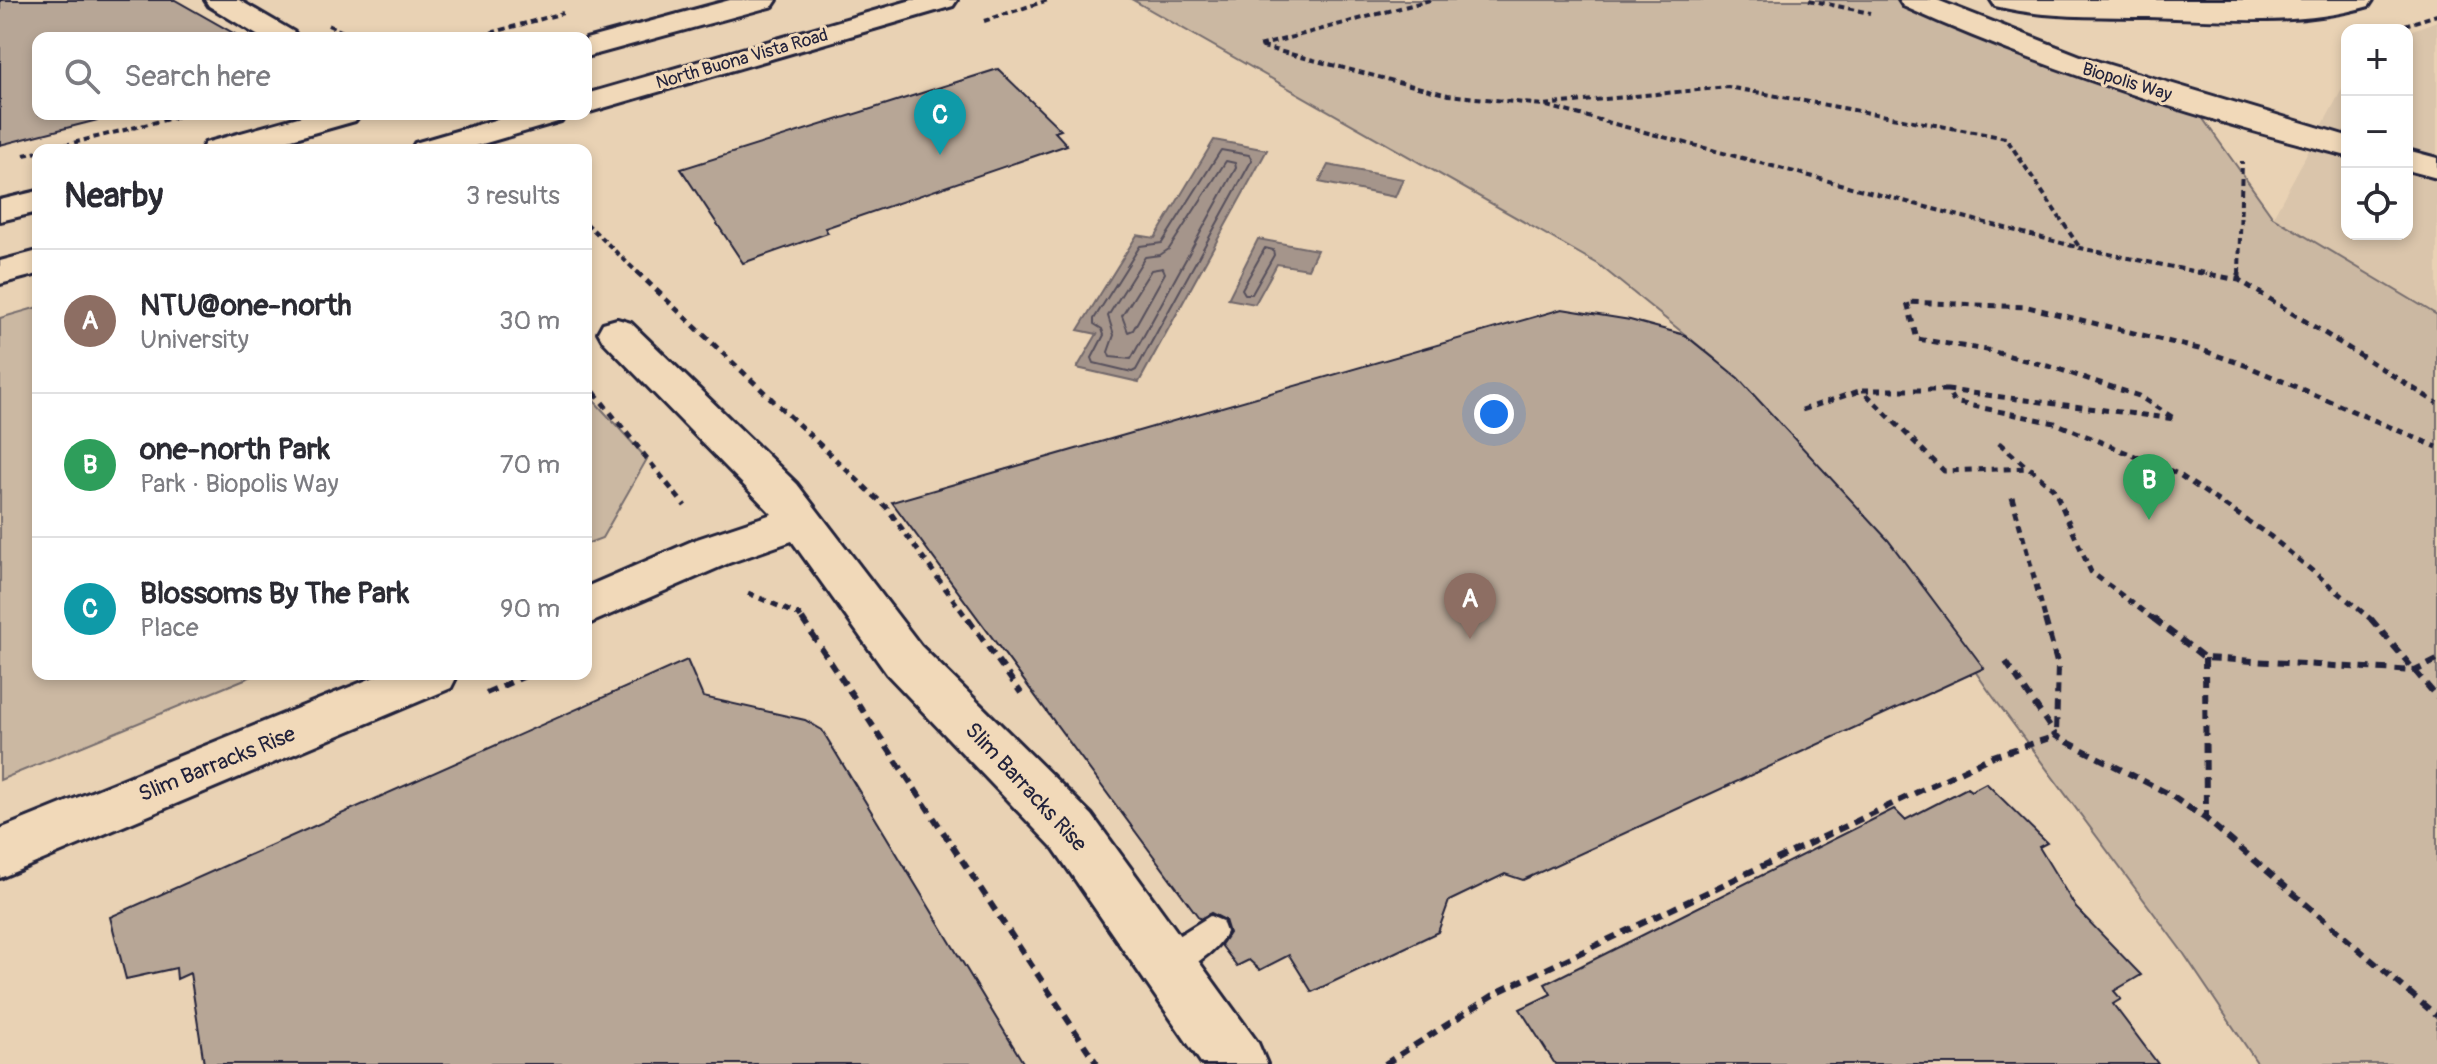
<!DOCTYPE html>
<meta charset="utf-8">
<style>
:root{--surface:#fff;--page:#f7f7f7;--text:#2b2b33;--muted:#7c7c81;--line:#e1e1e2;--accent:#7c3aed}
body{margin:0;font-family:Pangolin,sans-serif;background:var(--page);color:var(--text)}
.controls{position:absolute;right:24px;top:24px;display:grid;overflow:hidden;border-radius:16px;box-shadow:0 4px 12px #0003}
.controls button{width:72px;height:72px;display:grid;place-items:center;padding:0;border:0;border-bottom:2px solid var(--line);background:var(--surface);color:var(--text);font:40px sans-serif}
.you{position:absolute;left:1494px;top:414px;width:28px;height:28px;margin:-20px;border:6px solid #fff;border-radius:50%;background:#1a73e8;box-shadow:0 0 0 12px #1a73e833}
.badge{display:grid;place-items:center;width:52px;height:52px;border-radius:50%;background:var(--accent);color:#fff;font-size:26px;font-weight:700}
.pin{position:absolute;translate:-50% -66px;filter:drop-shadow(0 2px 4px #0008)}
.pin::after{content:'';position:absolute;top:42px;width:28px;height:24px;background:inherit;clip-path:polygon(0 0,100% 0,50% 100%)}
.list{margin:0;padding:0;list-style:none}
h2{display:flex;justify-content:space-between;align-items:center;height:104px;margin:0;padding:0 32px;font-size:34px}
h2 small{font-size:26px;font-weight:400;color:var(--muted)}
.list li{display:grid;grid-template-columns:52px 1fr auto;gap:24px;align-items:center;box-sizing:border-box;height:144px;padding:0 32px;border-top:2px solid var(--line)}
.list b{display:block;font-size:30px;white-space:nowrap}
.list p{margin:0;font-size:26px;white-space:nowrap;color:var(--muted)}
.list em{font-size:26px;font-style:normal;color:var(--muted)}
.icon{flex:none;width:44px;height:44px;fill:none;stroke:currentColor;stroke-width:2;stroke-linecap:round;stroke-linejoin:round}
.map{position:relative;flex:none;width:2437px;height:1064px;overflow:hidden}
.search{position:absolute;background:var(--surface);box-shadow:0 4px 12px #0003;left:32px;top:32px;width:560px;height:88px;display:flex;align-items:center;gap:20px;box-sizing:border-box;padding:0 28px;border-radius:16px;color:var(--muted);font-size:30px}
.panel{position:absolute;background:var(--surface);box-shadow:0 4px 12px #0003;left:32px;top:144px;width:560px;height:536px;border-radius:16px}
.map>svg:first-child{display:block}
.built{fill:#dac5ab}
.green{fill:#cbb8a2;stroke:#766d6e;stroke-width:2}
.water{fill:#a5958b;stroke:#71676b;stroke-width:2}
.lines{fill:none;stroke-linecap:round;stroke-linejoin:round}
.shore{stroke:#56505b;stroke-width:2}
.building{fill:#b7a696;stroke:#22223b;stroke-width:2}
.service-casing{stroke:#22223b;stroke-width:6}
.minor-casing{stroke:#22223b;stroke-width:6}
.tertiary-casing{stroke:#22223b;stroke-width:6}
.primary-casing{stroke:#22223b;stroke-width:6}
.path-far2{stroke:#22223b;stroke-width:4;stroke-dasharray:6 4;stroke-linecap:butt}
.path-far1{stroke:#22223b;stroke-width:5;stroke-dasharray:7 6;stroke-linecap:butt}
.path{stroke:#22223b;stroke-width:6;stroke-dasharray:10 7;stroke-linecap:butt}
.service{fill:#f1d9b9;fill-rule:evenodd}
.minor{fill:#f1d9b9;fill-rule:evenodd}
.tertiary{fill:#f1d9b9;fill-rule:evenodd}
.primary{fill:#f1d9b9;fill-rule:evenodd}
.labels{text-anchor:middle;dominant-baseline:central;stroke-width:6;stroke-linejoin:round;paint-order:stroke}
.far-street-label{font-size:18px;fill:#22223b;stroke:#f1d9b9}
.street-label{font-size:22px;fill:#22223b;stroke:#f1d9b9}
</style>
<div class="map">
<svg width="2437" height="1064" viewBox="0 0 2437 1064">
<rect width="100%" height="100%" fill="#e9d2b4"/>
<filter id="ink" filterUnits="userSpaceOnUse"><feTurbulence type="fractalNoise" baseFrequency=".0125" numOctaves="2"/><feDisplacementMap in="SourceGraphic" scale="16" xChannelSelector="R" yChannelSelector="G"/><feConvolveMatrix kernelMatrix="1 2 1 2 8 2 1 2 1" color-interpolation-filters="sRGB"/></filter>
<g filter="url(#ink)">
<path class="built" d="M2437,21v294l-164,-98 74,-137v154h60v-202z"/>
<path class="green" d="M1133,0h780l278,102 82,115 164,98v749h-179l-74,-110 -196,-264 -70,-102 -114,-136 -90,-94 -116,-94z
M38,307v367h219l-257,106v-462z
M586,392l61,67 -45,79 -16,6z"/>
<path class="water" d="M1214,140l53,10 -128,232 -62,-14 20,-34 -19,-4 59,-95 18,3z
M1328,165l75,14 -8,18 -76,-15z
M1258,239l59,11 -9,19 -31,-5 -22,40 -27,-5z"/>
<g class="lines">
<path class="shore" d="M1221,150l28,5 3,5 -116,210 -4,2 -38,-9 -2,-5 12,-23 -2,-6 -8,-5v-5l46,-73 22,-3z
M1226,161l9,2 1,5 -105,191 -21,-2 -2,-5 6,-17 -6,-19 37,-59 15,-2 9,-6z
M1265,248l8,2 1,5 -22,39h-7l-3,-5z
M1163,268l2,5 -32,57 -5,2 -6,-16 29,-46z"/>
</g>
<path class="building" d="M0,0h175l67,38h-204v76h83l-121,31z
M998,69l63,61 -6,2 12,13 -242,83 3,5 -85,30 -62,-94z
M1562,309l68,11 55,15 53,43 150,162 96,128 -461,212 -18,-6 -56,27 -11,31 -126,60 -23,-37 -29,15 -11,-10 -12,6 -16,-21 8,-12 -4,-13 -14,-7 -11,6 -308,-417z
M687,660l16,37 102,23 17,10 202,334h-820l-14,-91 -13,6 -1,-11 -50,11 -16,-62z
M1986,783l61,60 -8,4 37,61 65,67 -27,16 7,8 -8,5 45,60h-603l-35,-55 31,-15 -6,-10 349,-175 11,11 62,-32 4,3z"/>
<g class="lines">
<g class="service-casing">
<path id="service" d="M1210,916l12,5 4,11c-9,21 -39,38 -60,46l-12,-5 -5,-11 5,-11z"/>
</g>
<g class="minor-casing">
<path id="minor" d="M205,0h34l55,32 4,6h-36l-53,-32z
M1899,0h38l146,57 264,79v20c-151,-38 -302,-86 -444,-150z
M2407,150l30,8v20l-30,-8z
M617,319l14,4 166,161 124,162 171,169 166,228 9,21h-65l-148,-215 -167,-175 -95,-133 -63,22 -143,62v-38l111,-48 75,-25 -169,-173 -5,-9 5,-9z
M382,674h76l-7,14 -451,190v-49z"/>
</g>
<g class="tertiary-casing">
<path id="tertiary" d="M1991,0h382l-4,6c-71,21 -147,13 -221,11 -50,-1 -104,1 -153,-11z"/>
</g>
<g class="primary-casing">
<path id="primary" d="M730,0h47l-4,6 -187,51v-18z
M912,0h45l-4,6 -367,107v-19z
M309,114h51l-5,7 -102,29h-52l4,-7z
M515,114h51l-5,7 -99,29h-51l4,-7z
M38,191v21l-38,9v-21z
M38,251v23l-38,10v-23z"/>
</g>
<path class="path-far2" d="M1430,0l-171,46 189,49 95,10 185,-18 278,51 74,110
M1809,0l61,13
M984,21l64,-21
M328,25l28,13
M2395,28l42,-13
M472,38l91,-25
M1547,106l533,142 127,26
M45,150l143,-36
M24,155l14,-3
M586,223l53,51
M2239,274l3,-113"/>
<path class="path-far1" d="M637,272l250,236 82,113
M2197,272l42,8 198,123
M2239,280v-8
M586,382l99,124
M1947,390h-85l82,81 85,-3 25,21 37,83 65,49
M1802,410l60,-20
M1999,443l29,25
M2012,497l34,124
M748,593l51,22 4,6
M2373,621l-103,-85 -92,-62 -123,-51 -101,-21 -7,-12 228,29 -36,-23 -84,-28 -68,-18 -70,-11 -10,-37 121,5 171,42 48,17 190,81"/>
<path class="path" d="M802,619l295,445
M968,619l53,74
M2045,619l13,47 -2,68
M2154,619l51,39 210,13 22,-11
M2371,619l66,78
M2205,658l1,160
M2006,662l50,74 111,57 39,26 231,197
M486,693l44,-19
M1385,1064l115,-73 493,-235 63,-20"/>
<use href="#service" class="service"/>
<use href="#minor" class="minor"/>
<use href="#tertiary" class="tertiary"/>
<use href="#primary" class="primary"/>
</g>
</g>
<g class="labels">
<g class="far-street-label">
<text transform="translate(742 59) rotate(-16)">North Buona Vista Road</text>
<text transform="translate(2127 82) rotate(17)">Biopolis Way</text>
</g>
<g class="street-label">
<text transform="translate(217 764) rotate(-22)">Slim Barracks Rise</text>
<text transform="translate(1026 787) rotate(47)">Slim Barracks Rise</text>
</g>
</g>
</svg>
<div class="controls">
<button>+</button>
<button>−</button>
<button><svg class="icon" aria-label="locate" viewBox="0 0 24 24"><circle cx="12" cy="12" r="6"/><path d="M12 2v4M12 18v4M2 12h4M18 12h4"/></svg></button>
</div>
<div class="you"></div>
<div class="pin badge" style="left:1470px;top:639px;background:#8d6e63">A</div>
<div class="pin badge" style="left:2149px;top:520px;background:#2e9e5b">B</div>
<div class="pin badge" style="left:940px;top:155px;background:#0f9aa8">C</div>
<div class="search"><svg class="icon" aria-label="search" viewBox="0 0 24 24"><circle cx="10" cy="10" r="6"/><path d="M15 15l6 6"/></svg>Search here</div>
<section class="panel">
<h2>Nearby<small>3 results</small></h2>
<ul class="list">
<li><span class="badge" style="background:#8d6e63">A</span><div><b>NTU@one-north</b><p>University</p></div><em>30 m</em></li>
<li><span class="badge" style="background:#2e9e5b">B</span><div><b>one-north Park</b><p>Park · Biopolis Way</p></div><em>70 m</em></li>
<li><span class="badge" style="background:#0f9aa8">C</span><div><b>Blossoms By The Park</b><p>Place</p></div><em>90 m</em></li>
</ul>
</section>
</div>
